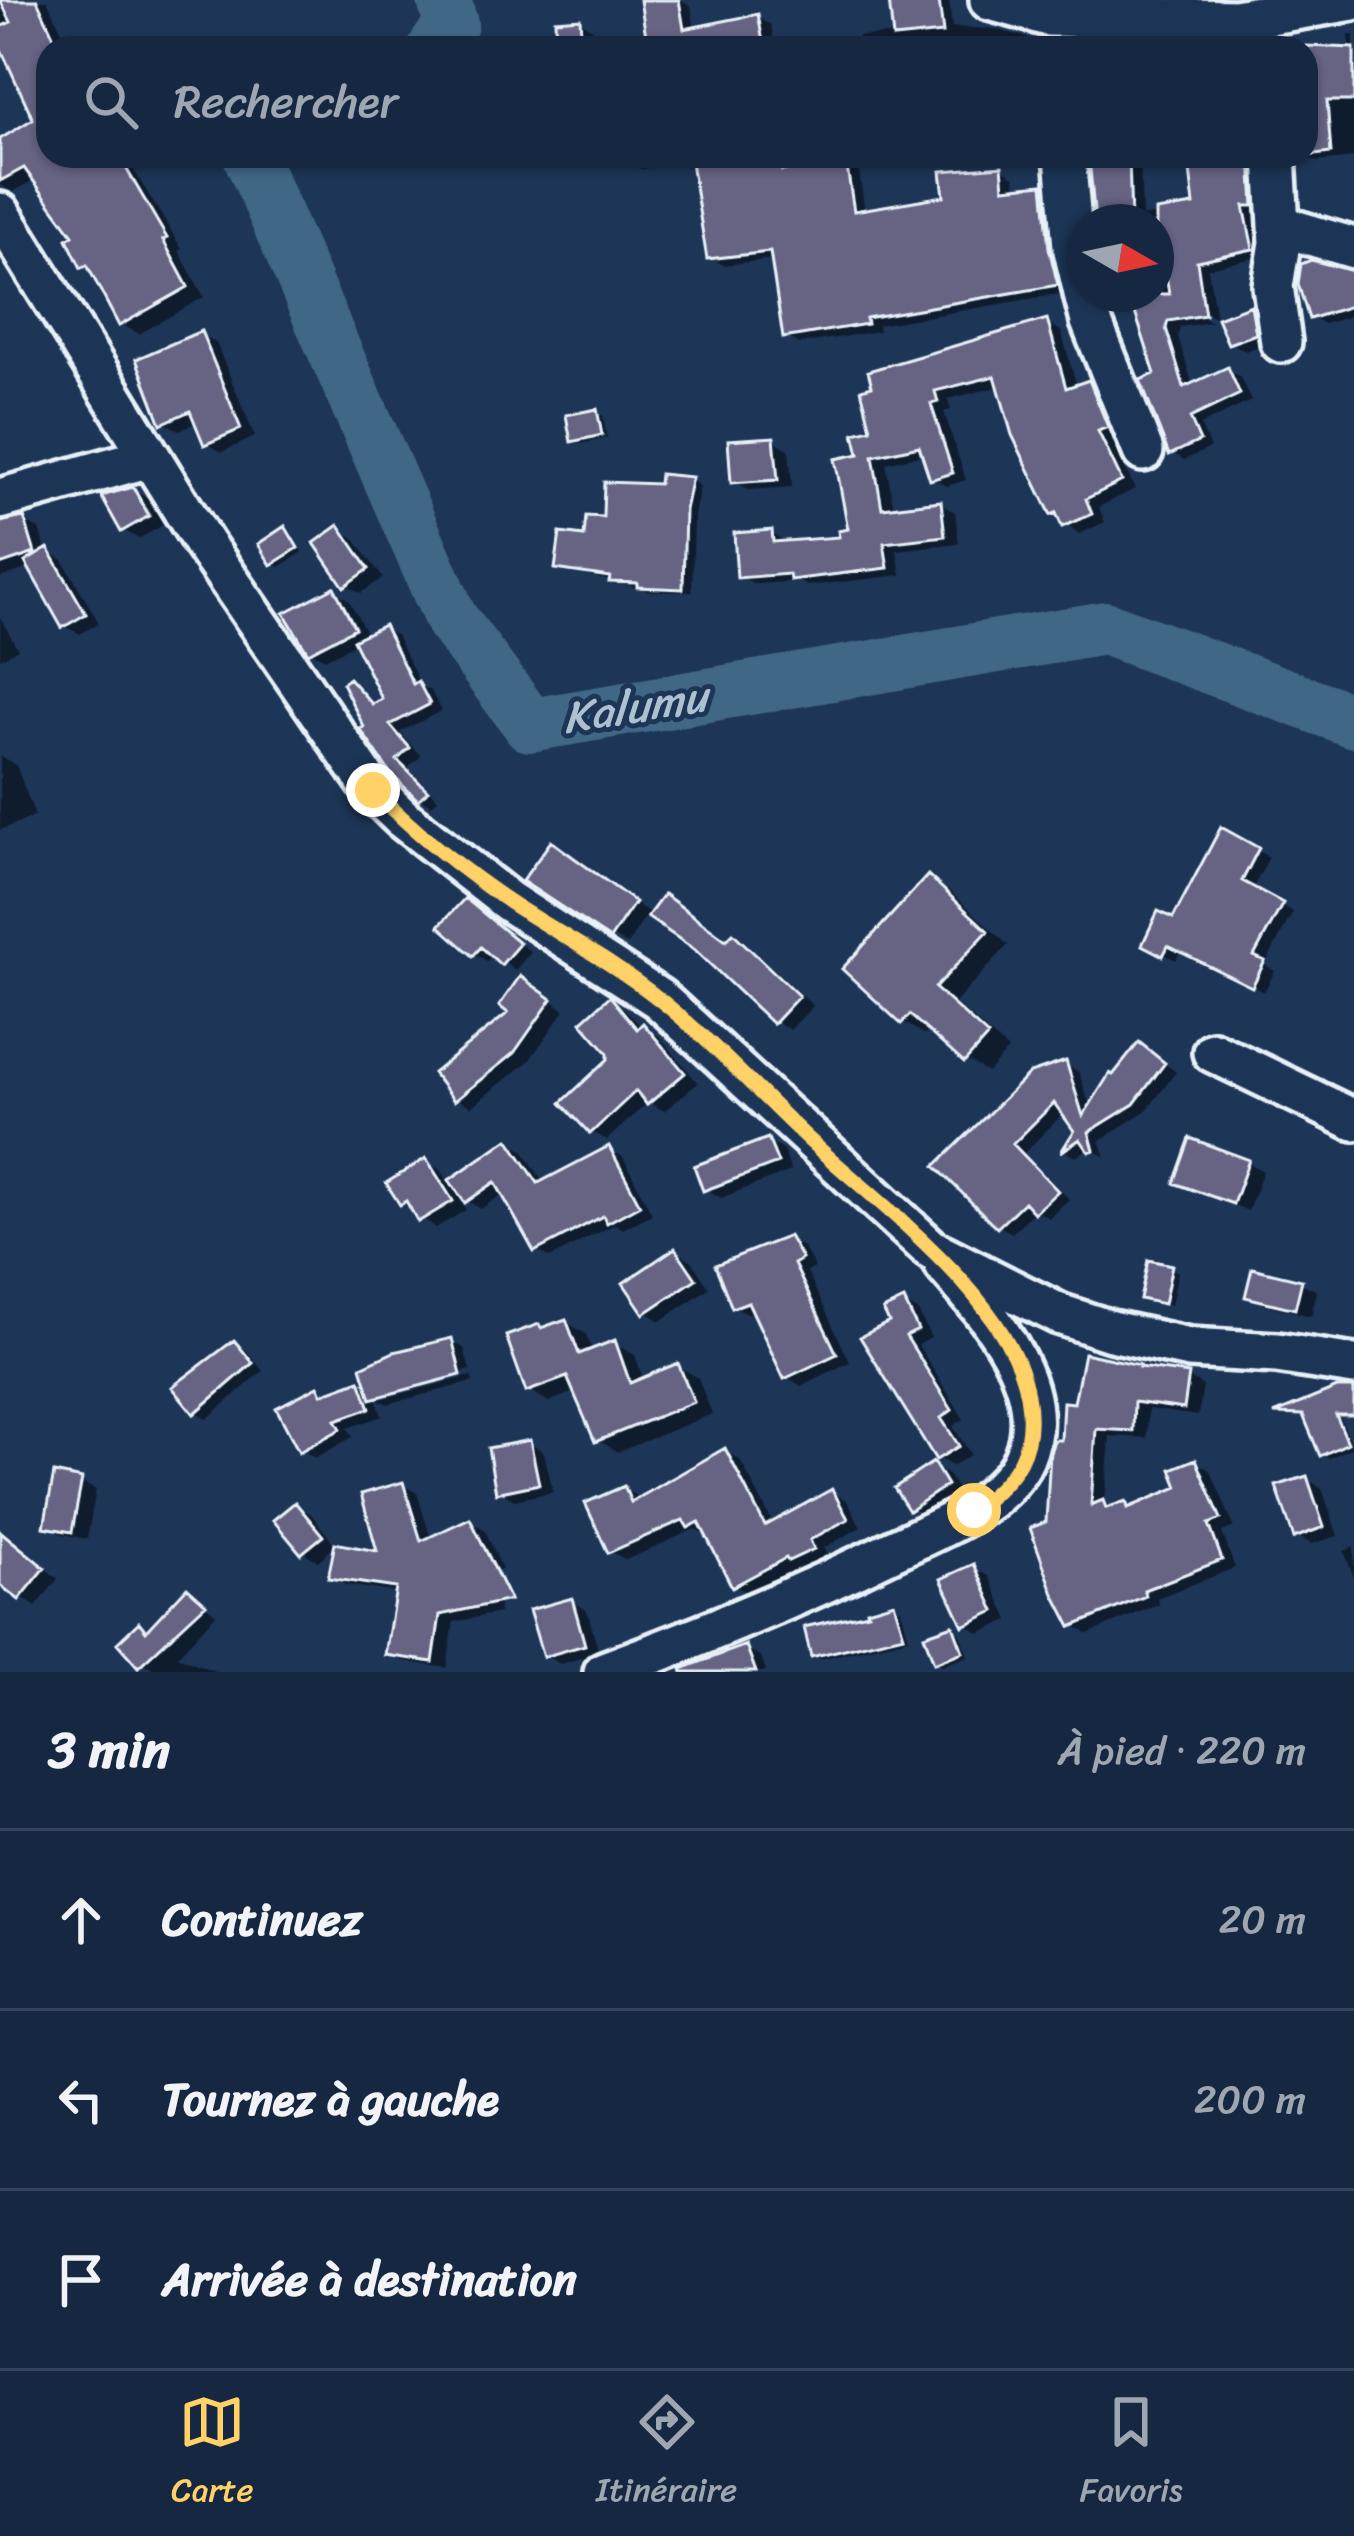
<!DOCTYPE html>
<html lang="fr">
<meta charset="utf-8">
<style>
:root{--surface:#162841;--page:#23344c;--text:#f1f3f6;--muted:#9ea6b1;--line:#35445a;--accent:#ffd166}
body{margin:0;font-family:Sriracha,sans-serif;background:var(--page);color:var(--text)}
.compass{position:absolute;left:1066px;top:204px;width:108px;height:108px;border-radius:50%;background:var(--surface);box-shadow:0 3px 9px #0004;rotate:99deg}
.stop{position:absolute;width:36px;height:36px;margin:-27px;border:9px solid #ffd166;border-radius:50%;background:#fff}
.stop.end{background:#ffd166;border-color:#fff;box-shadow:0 3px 12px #0008}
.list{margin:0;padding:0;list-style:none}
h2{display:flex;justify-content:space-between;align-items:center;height:156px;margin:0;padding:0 48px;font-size:51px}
h2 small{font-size:39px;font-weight:400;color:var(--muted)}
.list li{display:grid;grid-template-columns:78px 1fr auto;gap:36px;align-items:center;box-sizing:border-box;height:180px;padding:0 48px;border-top:3px solid var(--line)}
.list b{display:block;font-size:45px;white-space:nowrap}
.list em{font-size:39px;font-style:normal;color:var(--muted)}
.icon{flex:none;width:66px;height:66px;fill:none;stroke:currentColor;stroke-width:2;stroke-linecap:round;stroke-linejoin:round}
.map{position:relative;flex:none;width:1354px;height:1672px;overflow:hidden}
.search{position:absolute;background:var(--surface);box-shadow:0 3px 9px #0004;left:36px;right:36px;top:36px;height:132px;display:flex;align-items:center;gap:30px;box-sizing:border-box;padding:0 42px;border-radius:36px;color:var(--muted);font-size:45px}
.sheet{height:696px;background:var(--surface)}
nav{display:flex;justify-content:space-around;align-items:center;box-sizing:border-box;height:168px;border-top:3px solid var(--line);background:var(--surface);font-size:33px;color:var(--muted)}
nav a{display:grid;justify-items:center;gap:6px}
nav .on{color:var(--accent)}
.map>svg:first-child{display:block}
.shadow{fill:#0007}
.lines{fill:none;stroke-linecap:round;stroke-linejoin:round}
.river{stroke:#3f6886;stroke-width:54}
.building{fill:#666383;stroke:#e8f1f8;stroke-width:3}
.minor-casing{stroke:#e8f1f8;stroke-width:48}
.minor{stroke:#1d3557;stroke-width:39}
.route{stroke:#ffd166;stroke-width:15}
.labels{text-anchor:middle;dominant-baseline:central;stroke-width:10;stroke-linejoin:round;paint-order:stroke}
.water-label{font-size:45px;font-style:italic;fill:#adc1d0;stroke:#1d3557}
</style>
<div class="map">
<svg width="1354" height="1672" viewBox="0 0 1354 1672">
<rect width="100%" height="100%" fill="#1d3557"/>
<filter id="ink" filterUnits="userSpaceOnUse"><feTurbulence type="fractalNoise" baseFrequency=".00833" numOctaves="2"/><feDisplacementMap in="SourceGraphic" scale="24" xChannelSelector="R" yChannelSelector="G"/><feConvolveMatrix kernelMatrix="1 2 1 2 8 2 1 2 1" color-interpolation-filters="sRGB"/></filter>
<g filter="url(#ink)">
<path class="shadow" d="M0,0h47l23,48h-22v108h77l57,93 -3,2 25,46 -65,37 -18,-10 -28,-53 -10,-6 -5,-28 -42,-58 -23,13 -13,-7v-43l37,-22 -37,-80z
M665,0h16l10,6 4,24 62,-13 14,8 4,23h-147l23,-3z
M892,0h57l3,27 43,2 52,14 137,5h-326v-12l38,-1z
M579,21l13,8 2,19h-35z
M1349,35h5v123l-37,4 -11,-6v-22l44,-83z
M627,156h114v8l39,-4 13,7 1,5 52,-8 13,8 6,40 83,-13 54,-30 13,8 1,13 27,-3 13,8 14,97 -192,33 1,6 -80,13 -13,-8 -12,-77 -51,6 -13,-8 -15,-88 -16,-6 -38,6 -14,-8z
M1090,156h53l-3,1 2,60 55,-9 15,-52h51l2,55 -10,1 9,44 -56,12 8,50 -22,-13 -3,5 20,12 -31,5 -2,9 15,50 35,-16 12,7 11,24 -51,24 10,23 -26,12 -12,-7 -14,-77 -20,-65 -11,1 -12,-8 -3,-10h44v-72h-59z
M1354,274v41l-30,9 -13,-7z
M1251,308l15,9 4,25 -25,9 -15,-9z
M1046,322l15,9 16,56 11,-4 15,8 18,44 -10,4 24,50 -36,18 6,15 -26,12 -26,-21 -52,-127 -53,13 3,11 -7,2 22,68 -19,6 -15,-8 -7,-24 -39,9 8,47 46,-6 15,8 4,31 -62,7 4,25 -94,11 -8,-5 -45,3 -14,-8 31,-43 15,9 57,-3 8,-7 12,-76 11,-24 -10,-41z
M201,334l15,9 39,94 -33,15 -16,-9 -9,-21 -18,8 -16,-8z
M596,412l7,4 4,22 -27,6 -7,-4z
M773,440l16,9 3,38 -43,3 -15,-9z
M691,480l9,6 -6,30 -2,76 -42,-1 -92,-23 48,-48 56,-33z
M133,490l16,9 14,26 -24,14 -16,-9z
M23,521l16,8 7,21 17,10 36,63 -19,11 -16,-8 -33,-59 -31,11v-51z
M339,529l15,9 29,40 -22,15 -15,-8z
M285,530l18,22 -23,15 -7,-4z
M334,591l15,9 19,36 16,-8 12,7 25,51 10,5 10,20 -41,21 21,24 -13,12 30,31 -6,6 -12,-7 -52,-70 -19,-46 27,24 10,-6 -28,-58 -33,17 -15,-8z
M0,617l18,32 -18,10z
M0,756l16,9 19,51 -35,14z
M1222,831l47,26 -17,33 41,22 -28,53 10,6 -11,21 -83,-42 -5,10 -19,-9z
M567,854l85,61 76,28 6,-6 15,9 64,60 -23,24 -15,-9 -78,-73 -49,-35 -21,32 -15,-9z
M929,879l22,13 57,53 -53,58 53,47 -20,23 -22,-13 -35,-31 -6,6 -22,-13 -57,-54z
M466,902l65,50 -16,18 -21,-16 -7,7 -12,-7z
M536,989l29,21 -36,51 -58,46 -15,-9 57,-85z
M610,1000l15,9 17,19 17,8 39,47 -34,28 -16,-9 -41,38 -15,-8 19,-72z
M1152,1054l24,18 -29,38 -47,30 6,17 -17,-9 -13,9 -11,-6 13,-20 -13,-19 -41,41 45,46 -20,19 -14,-8 -23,23 -13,-7 -60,-60 127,-101 13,7 12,38z
M768,1141l15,9 8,21 -70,27 -15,-9z
M508,1142l15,8 21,33 65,-34 14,8 29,57 -29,15 -8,-5 -65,34 -14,-8 -32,-57 -23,16 -24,-14 9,15 -30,18 -34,-25 24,-41 15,8 8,13z
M1248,1163l15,8 -15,40 -71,-30z
M788,1239l15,8 12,20 -8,5 43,90 -49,24 -14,-9 -31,-66 -8,3 -14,-8z
M676,1251l15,9 18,28 -48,33 -15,-9z
M1171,1268l7,4 -7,33 -21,-4z
M1254,1271l47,12 16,8 -6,25 -48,-12 -15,-8z
M904,1303l14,8 13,27 -13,7 46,74 -11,7 18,29 -19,11 -14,-8 -45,-134z
M566,1322l20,12 7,18 22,-8 20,11 9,26 34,-15 20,12 14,36 -94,38 -20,-12 -22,-49 -27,11 -20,-12 15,-60z
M451,1341l13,7 6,22 -90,23v6l91,-23 2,6 -86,22 -11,-6 6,18 -34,12 5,9 -38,21 -13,-8 16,-60 9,5 33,-12 11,7z
M234,1343l12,7 17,21 -56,48 -11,-7z
M1188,1377l15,9 -5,30 -50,-7 -1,29 -37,-2 -5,69 8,4 12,-5 8,5 49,-20 14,-27 15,9 23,56 -12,5 13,36 -78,30 2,6 -71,30 -15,-9 -24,-101 15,-80 1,-39z
M1338,1391h16v26h-14l13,30 -24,11 -7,-4 -15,-37 -27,-2z
M529,1443l15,9 9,40 -39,8 -15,-9z
M725,1451l15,9 34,65 58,-33 15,9 14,26 -37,21 4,9 -26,9 -52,28 -16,-9 -29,-51 -10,-5 -69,31 -16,-9 14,-62 17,10z
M933,1466l15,9 12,19 -34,23 -15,-9z
M1307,1479l15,9 16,48 -27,8 -15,-9z
M81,1482l15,8 -9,49 -25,-5 -15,-9z
M403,1485l14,8 14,46 39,-18 15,9 17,39 -5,1 2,43 -45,9 -7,46 -44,-7 -14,-8 9,-60 -52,-8 -14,-8 49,-23z
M295,1505l16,9 25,32 -18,15 -15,-9z
M0,1541l23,9 35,29 -22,28 -36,-26z
M1354,1547v31l-10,-27z
M973,1568l16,8 20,44 -29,13 -15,-9z
M188,1591l28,23 -39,42 40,16h-56l-25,-12 3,-34 10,6z
M571,1601l16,9 12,43 -39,11 -15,-9z
M894,1605l7,4 8,29 -89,21 -6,-4 57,-40z
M952,1628l7,4 9,24 -25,9 -7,-4z
M746,1649l15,8 5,15h-85z"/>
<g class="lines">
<path class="river" d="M435,48l16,-24 -7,-24
M250,156l201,463 79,106 575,-97 249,93"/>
</g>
<path class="building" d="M0,0h37l22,48h-11v108h71l48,82 -4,2 25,47 -69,39 -32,-61 -6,3 -14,-29 6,-4 -49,-67 -24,13v-42l33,-20 -33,-72v-20l11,-5z
M640,0h39l5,29 74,-15 6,34h-116z
M889,0h50l4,33 -50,5z
M580,18l2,30h-26l-1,-28z
M1306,46l48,2v53h-27l4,52 -25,3z
M690,156h39l1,7 50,-7 2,15 64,-10 8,50 90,-15 -3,-25 61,-5 2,22 39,-4 6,64 9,37 -192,33 1,6 -84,14 -13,-86 -63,7z
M1129,156l2,66h-36l-6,-64z
M1222,156h29l3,50h-10l9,43 -56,12 8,54 -37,6 -2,7 18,59 44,-20 12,27 -50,24 10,23 -31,14 -29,-75 15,-6 -26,-80h40l-9,-58 -4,1v-26l38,-6 -5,-44z
M1311,260l43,11v34l-45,14 -11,-35 3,-20z
M1251,305l5,29 -28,10 -11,-26z
M1047,319l19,69 23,-8 19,47 -10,4 24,50 -36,18 6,15 -30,13 -6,-14 -5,2 -39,-80 -17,-59 -60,15 3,11 -7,2 22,69 -23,7 -11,-34 -46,10 9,52 59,-7 4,35 -61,7 4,25 -98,12 -1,-6 -52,4 -3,-45 38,-3 1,12 66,-5 -1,-6 10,-2 -13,-70 24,-5 -5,-21 17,-4 -10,-40 11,-3 -4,-15z
M201,331l40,98 -37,16 -14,-34 -29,13 -25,-65z
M597,409l5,26 -31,7 -5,-27z
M774,437l4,43 -47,3 -3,-43z
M660,474l32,3 -7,33 -2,79 -46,-2v-4l-28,-1 1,-5 -55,-8 5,-36 24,3 2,-20 17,1 1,-35 55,2z
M133,487l16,29 -28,16 -20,-36z
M24,517l11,36 -35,12v-43z
M339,525l30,44 -25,18 -30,-44z
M285,526l13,22 -27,17 -13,-21z
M48,548l38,66 -24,14 -37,-66z
M334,587l21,41 -47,25 -24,-40z
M384,625l29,59 5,-3 12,23 -40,21 20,23 -13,12 31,31 -10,9 -27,-26 -31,-45 4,-2 -22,-44 7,-5 23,26 10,-5 -29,-59z
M1221,827l38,21 -17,33 41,22 -29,53 11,5 -13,26 -84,-41 -5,10 -21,-11 16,-34 15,7z
M551,841l84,61 -25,37 -88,-58z
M928,875l60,56 -53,57 53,48 -24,27 -54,-48 -9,9 -59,-55z
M664,894l62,46 7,-7 66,63 -26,28 -78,-74 -48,-33z
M465,898l55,45 -19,22 -20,-18 -8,9 -34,-30z
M520,976l32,23 -38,54 -60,48 -21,-28 75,-60 -9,-7z
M610,996l27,33 6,-6 42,50 -38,32 -11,-14 -46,43 -29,-31 47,-44v-6l-27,-31z
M1139,1042l26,21 -31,41 -45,28 5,18 -5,2 -9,-13 -19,13 13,-21 -20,-28 -41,41 45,47 -24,22 -10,-11 -27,26 -62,-62 95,-93 36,-12 17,55 27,-43 3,2z
M768,1138l10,25 -75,28 -9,-25z
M1190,1138l59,22 -16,44 -59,-21z
M508,1139l30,44 71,-37 31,59 -33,18 -4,-7 -69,36 -39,-70 -30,21 -16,-23z
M426,1158l27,43 -35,21 -12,-21 -6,4 -14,-22z
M789,1236l13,23 -8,5 43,90 -53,25 -36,-77 -16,6 -17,-43z
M675,1248l21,31 -52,35 -21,-31z
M1148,1260l24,5 -8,39 -24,-5z
M1252,1268l50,12 -7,29 -50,-12z
M904,1300l14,30 -12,6 46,74 -11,8 18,28 -23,14 -76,-123 29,-15 -6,-12z
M566,1319l13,35 36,-14 15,43 48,-20 16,39 -99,40 -28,-65 -41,15 -20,-56 33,-12 2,4z
M452,1338l9,37 -90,24 -10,-32 33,-15z
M234,1340l19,23 -59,51 -22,-27z
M1084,1353l56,12 -1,2 50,7 -5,35 -50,-7 -1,29 -37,-2 -5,76 12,-5 3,8 20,-7 2,7 50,-21 -7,-18 25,-10 25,60 -12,5 13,36 -78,30 2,6 -75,31 -17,-33 -24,-66 16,-6 4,-69 4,-13h7l2,-38 11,1z
M360,1380l10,28 -34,12 5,9 -42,23 -23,-44 42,-22 4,8z
M1337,1388h17v27h-18l12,28 -28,13 -17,-41 -29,-1z
M530,1440l9,44 -43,9 -8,-45z
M725,1448l40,78 67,-37 16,30 -38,21 4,9 -26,12 -2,-3 -54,29 -33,-65 -11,6 -5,-8 -75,33 -23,-50 39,-17 7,16z
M933,1462l14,23 -38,26 -15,-23z
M54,1473l28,6 -10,53 -28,-5z
M1307,1476l17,51 -30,11 -18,-52z
M403,1482l18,59 49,-23 40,82 -70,15 -7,47 -48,-7 11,-67 -68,-10 7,-35 42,8 -16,-57z
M295,1502l28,34 -22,18 -28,-34z
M0,1531l45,37 -26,32 -19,-15z
M974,1564l21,47 -32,15 -22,-47z
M187,1587l19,17 -68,63 -21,-24 22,-21 7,9z
M572,1598l13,47 -42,12 -14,-47z
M894,1602l10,33 -93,22 -7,-30 64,-14 -1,-3z
M953,1625l10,27 -29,11 -10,-28z
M746,1645l10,27h-74l-1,-3z"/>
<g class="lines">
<g class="minor-casing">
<path id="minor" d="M990,0l58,16 187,4 118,-20
M1065,156l8,90 11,47
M1275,156l5,87 -7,43 8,56
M0,213l204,331 169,246 29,28 106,83 151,98 273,251 127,64 52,17 78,17 88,5 77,12
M1280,226l74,22
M1084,294l7,27 52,130
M0,499l150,-42
M1213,1052l141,68
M604,1672c98,-36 194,-75 287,-121 27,-13 57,-25 82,-41 19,-11 42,-31 51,-52 30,-71 -37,-145 -79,-193"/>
</g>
<use href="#minor" class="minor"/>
</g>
</g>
<g class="lines" filter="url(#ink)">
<path class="route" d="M373,790c42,42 91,82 141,115 48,31 100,58 145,94 52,41 98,92 146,137 70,66 205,161 222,259 10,57 -12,82 -53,115"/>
</g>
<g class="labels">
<g class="water-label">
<text transform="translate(635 707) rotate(-9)">Kalumu</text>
</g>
</g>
</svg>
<svg class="compass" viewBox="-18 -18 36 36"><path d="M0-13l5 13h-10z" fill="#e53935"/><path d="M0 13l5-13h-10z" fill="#9ea6b1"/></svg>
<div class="stop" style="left:974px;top:1510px"></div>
<div class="stop end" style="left:373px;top:790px"></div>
<div class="search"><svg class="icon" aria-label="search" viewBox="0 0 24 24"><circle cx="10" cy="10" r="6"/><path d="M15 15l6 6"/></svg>Rechercher</div>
</div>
<section class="sheet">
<h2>3 min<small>À pied · 220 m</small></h2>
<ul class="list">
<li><svg class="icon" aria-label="ahead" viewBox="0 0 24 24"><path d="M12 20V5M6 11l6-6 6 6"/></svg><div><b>Continuez</b></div><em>20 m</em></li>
<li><svg class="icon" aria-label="left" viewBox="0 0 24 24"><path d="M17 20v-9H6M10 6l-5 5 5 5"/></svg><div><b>Tournez à gauche</b></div><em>200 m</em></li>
<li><svg class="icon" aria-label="arrive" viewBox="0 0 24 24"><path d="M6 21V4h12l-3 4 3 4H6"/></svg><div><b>Arrivée à destination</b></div></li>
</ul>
</section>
<nav>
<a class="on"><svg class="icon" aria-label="map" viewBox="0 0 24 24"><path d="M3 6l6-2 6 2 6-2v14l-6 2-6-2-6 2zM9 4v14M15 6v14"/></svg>Carte</a>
<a><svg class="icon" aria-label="directions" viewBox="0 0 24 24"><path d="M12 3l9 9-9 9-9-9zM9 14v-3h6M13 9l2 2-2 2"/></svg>Itinéraire</a>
<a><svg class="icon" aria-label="saved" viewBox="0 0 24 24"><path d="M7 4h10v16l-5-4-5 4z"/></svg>Favoris</a>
</nav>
